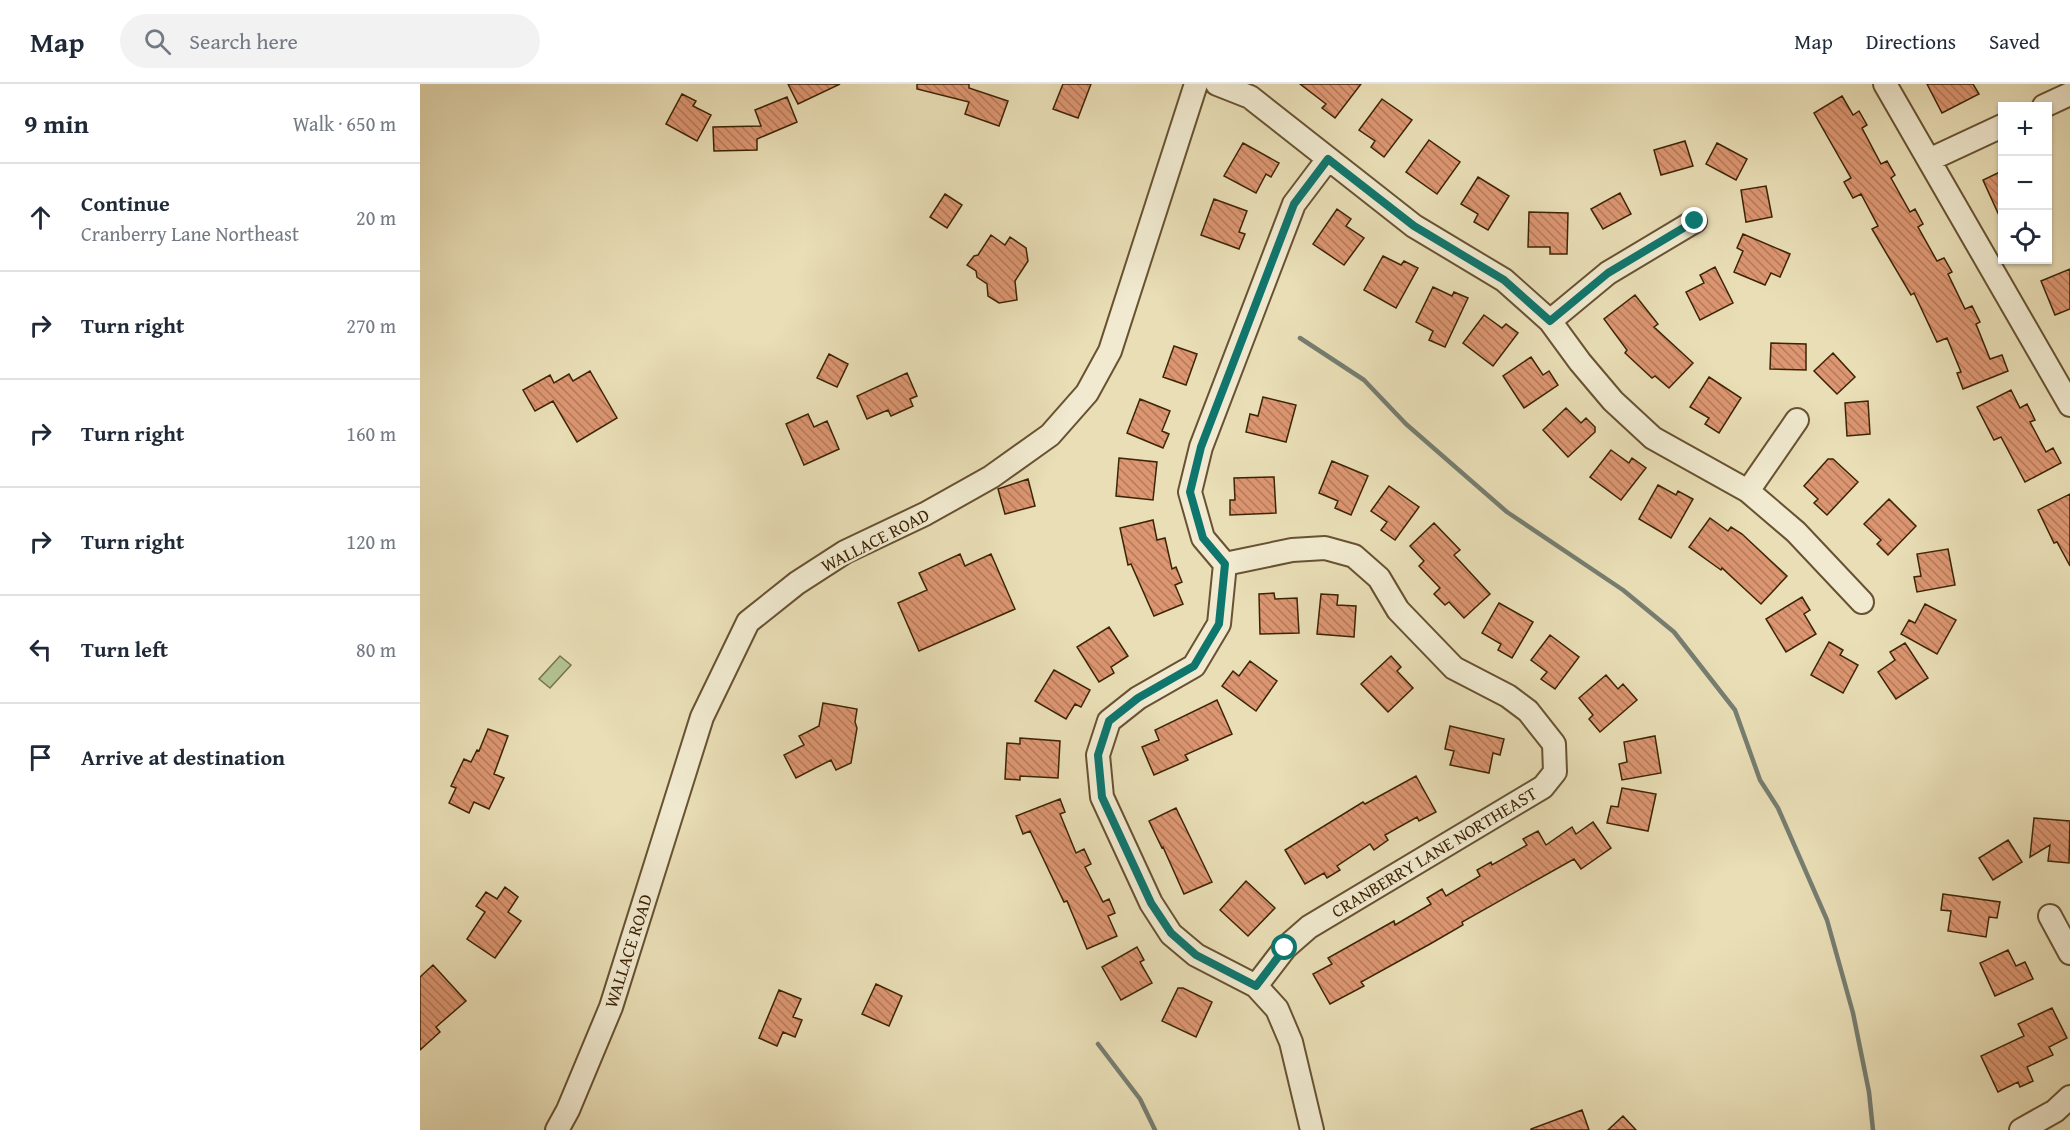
<!DOCTYPE html>
<meta charset="utf-8">
<style>
:root{--surface:#fff;--page:#f2f2f3;--text:#1f2937;--muted:#747a83;--line:#e0e1e3}
body{margin:0;font-family:"Gentium Book Plus",serif;background:var(--page);color:var(--text)}
.controls{position:absolute;right:18px;top:18px;display:grid;overflow:hidden;border-radius:0px;box-shadow:0 2px 4px #0004}
.controls button{width:54px;height:54px;display:grid;place-items:center;padding:0;border:0;border-bottom:2px solid var(--line);background:var(--surface);color:var(--text);font:30px sans-serif}
.stop{position:absolute;width:18px;height:18px;margin:-14px;border:4px solid #0f766e;border-radius:50%;background:#fff}
.stop.end{background:#0f766e;border-color:#fff;box-shadow:0 2px 6px #0008}
.list{margin:0;padding:0;list-style:none}
h2{display:flex;justify-content:space-between;align-items:center;height:78px;margin:0;padding:0 24px;font-size:26px}
h2 small{font-size:20px;font-weight:400;color:var(--muted)}
.list li{display:grid;grid-template-columns:39px 1fr auto;gap:18px;align-items:center;box-sizing:border-box;height:108px;padding:0 24px;border-top:2px solid var(--line)}
.list b{display:block;font-size:22px;white-space:nowrap}
.list p{margin:0;font-size:20px;white-space:nowrap;color:var(--muted)}
.list em{font-size:20px;font-style:normal;color:var(--muted)}
.icon{flex:none;width:33px;height:33px;fill:none;stroke:currentColor;stroke-width:2;stroke-linecap:round;stroke-linejoin:round}
.map{position:relative;flex:none;width:1650px;height:1046px;overflow:hidden}
header{display:flex;align-items:center;gap:36px;box-sizing:border-box;height:84px;padding:0 30px;background:var(--surface);border-bottom:2px solid var(--line)}
header strong{font-size:28px}
nav{display:flex;gap:33px;margin-inline-start:auto;font-size:21px}
.search{width:420px;height:54px;background:var(--page);display:flex;align-items:center;gap:15px;box-sizing:border-box;padding:0 21px;border-radius:33px;color:var(--muted);font-size:22px}
main{display:flex}
aside{flex:1;background:var(--surface)}
.map>svg:first-child{display:block}
.pitch{fill:#b3c291;stroke:#78734b;stroke-width:1.5}
.lines{fill:none;stroke-linecap:round;stroke-linejoin:round}
.stream{stroke:#767d70;stroke-width:4.5}
.building{fill:url(#building-back-hatch);stroke:#3d2405;stroke-width:1.5}
.minor-casing{stroke:#685231;stroke-width:26}
.minor{stroke:#f1ead0;stroke-width:22}
.route{stroke:#0f766e;stroke-width:8}
.labels{text-anchor:middle;dominant-baseline:central;stroke-width:5;stroke-linejoin:round;paint-order:stroke}
.street-label{font-size:18px;fill:#3d2405;stroke:#f1ead0}
</style>
<header>
<strong>Map</strong>
<div class="search"><svg class="icon" aria-label="search" viewBox="0 0 24 24"><circle cx="10" cy="10" r="6"/><path d="M15 15l6 6"/></svg>Search here</div>
<nav><a>Map</a><a>Directions</a><a>Saved</a></nav>
</header>
<main>
<aside>
<h2>9 min<small>Walk · 650 m</small></h2>
<ul class="list">
<li><svg class="icon" aria-label="ahead" viewBox="0 0 24 24"><path d="M12 20V5M6 11l6-6 6 6"/></svg><div><b>Continue</b><p>Cranberry Lane Northeast</p></div><em>20 m</em></li>
<li><svg class="icon" aria-label="right" viewBox="0 0 24 24"><path d="M7 20v-9h11M14 6l5 5-5 5"/></svg><div><b>Turn right</b></div><em>270 m</em></li>
<li><svg class="icon" aria-label="right" viewBox="0 0 24 24"><path d="M7 20v-9h11M14 6l5 5-5 5"/></svg><div><b>Turn right</b></div><em>160 m</em></li>
<li><svg class="icon" aria-label="right" viewBox="0 0 24 24"><path d="M7 20v-9h11M14 6l5 5-5 5"/></svg><div><b>Turn right</b></div><em>120 m</em></li>
<li><svg class="icon" aria-label="left" viewBox="0 0 24 24"><path d="M17 20v-9H6M10 6l-5 5 5 5"/></svg><div><b>Turn left</b></div><em>80 m</em></li>
<li><svg class="icon" aria-label="arrive" viewBox="0 0 24 24"><path d="M6 21V4h12l-3 4 3 4H6"/></svg><div><b>Arrive at destination</b></div></li>
</ul>
</aside>
<div class="map">
<svg width="1650" height="1046" viewBox="0 0 1650 1046">
<defs>
<pattern id="building-back-hatch" width="6" height="6" patternUnits="userSpaceOnUse" patternTransform="scale(1.5)"><rect width="6" height="6" fill="#dc9671"/><path d="M-1 5l2 2M0 0l6 6M5-1l2 2" fill="none" stroke="#b47a5b"/></pattern>
</defs>
<rect width="100%" height="100%" fill="#e9deb6"/>
<filter id="stains"><feTurbulence type="fractalNoise" baseFrequency=".00333" numOctaves="4"/><feColorMatrix values="0 0 0 0 .2 0 0 0 0 .09 0 0 0 0 .02 0 0 0 .5 -.17"/></filter>
<radialGradient id="worn" r=".72"><stop offset=".6" stop-color="#630" stop-opacity="0"/><stop offset="1" stop-color="#630" stop-opacity=".3"/></radialGradient>
<path class="pitch" d="M140,572l11,9 -21,23 -11,-9z"/>
<g class="lines">
<path class="stream" d="M880,254l64,42 42,44 101,88 116,78 51,42 61,78 25,70 18,28 49,112 26,93 16,79 4,38
M678,960l42,55 15,31"/>
</g>
<path class="building" d="M368,0h52l-42,20z
M497,0h52v4l39,13 -9,25 -34,-12 4,-12 -52,-13z
M643,0h28l-13,34 -25,-9z
M880,0h61l-26,34 -13,-10 4,-4z
M1507,0h46l6,10 -37,19z
M262,10l14,7 -3,5 18,9 -14,26 -31,-17z
M1422,12l11,19 6,-4 8,14 -5,3 19,36 6,-3 8,14 -4,3 19,34 5,-3 8,15 -5,3 19,34 7,-3 8,14 -4,2 17,35 7,-3 8,16 -4,2 14,35 12,-4 6,16 -45,18 -6,-16 4,-1 -14,-34 -10,4 -23,-49 -3,2 -39,-66 6,-3 -17,-32 -8,4 -9,-16 7,-4 -37,-65z
M367,13l10,25 -40,17v11l-43,1 -1,-24 48,-1 -6,-16z
M962,15l30,21 -28,37 -13,-10 4,-6 -16,-11z
M1009,56l31,22 -23,32 -31,-22z
M1265,57l8,25 -32,9 -7,-25z
M823,59l36,20 -8,14 -5,-3 -10,19 -32,-17z
M1297,59l30,16 -11,21 -30,-16z
M1582,87v51l-19,-42z
M1058,93l31,19 -21,34 -14,-8 4,-8 -17,-10z
M1346,102l6,31 -26,5 -5,-32z
M1200,109l11,21 -28,15 -12,-20z
M525,110l17,11 -15,23 -17,-11z
M794,115l33,12 -8,21 6,2 -6,15 -38,-14z
M917,125l14,10 -5,7 18,12 -20,27 -31,-21z
M1109,128l39,1 -1,41h-17v-7h-22z
M1323,150l47,20 -10,23 -9,-4 -6,12 -31,-13 9,-21 -6,-3z
M571,151l14,10 5,-8 16,11 2,13 -13,20 2,19 -18,3 -11,-7 -1,-12 -10,-7 -1,-6 -9,-6 7,-9 4,-1z
M963,172l18,9 3,-4 14,7 -22,40 -32,-18z
M1295,183l18,36 -33,17 -14,-28 18,-9 -4,-8z
M1650,185v40l-15,6 -14,-34z
M1013,203l19,9 2,-4 14,6 -23,49 -16,-7 4,-9 -17,-9z
M1215,211l23,29 -4,3 39,36 -24,25 -14,-12 -3,2 -27,-25 2,-3 -23,-31z
M1064,231l18,13 4,-4 12,9 -25,33 -30,-23z
M1351,259l35,1v26l-36,-1z
M754,262l23,8 -11,31 -23,-8z
M1413,269l22,24 -18,17 -23,-23z
M409,270l19,10 -11,23 -20,-9z
M1111,273l12,18 6,-4 9,14 -34,23 -21,-32z
M170,287l27,47 -40,24 -24,-41 -18,10 -12,-21 27,-15 4,8 15,-9 4,7z
M487,289l10,23 -7,3 3,7 -22,10 -3,-6 -21,9 -10,-23z
M1289,293l32,21 -22,35 -14,-9 4,-6 -19,-11z
M1591,306l9,18 7,-4 8,16 -5,2 16,30 7,-4 8,15 -36,19 -24,-45 -7,3 -17,-33z
M843,313l33,8 -10,37 -40,-10 4,-18 8,2z
M720,315l30,12 -8,20 7,3 -6,14 -36,-15z
M1448,317l2,33 -23,2 -2,-33z
M1146,324l15,15 5,-5 9,9v5l-27,25 -25,-27z
M388,330l6,13 13,-6 12,28 -35,16 -18,-41z
M1191,366l18,13 3,-5 14,10 -25,32 -31,-23z
M699,374l38,4 -4,38 -37,-4z
M1408,375h5l25,23 -31,33 -13,-12 4,-4 -14,-13z
M912,377l36,15 -17,39 -16,-7 3,-7 -19,-8z
M854,393l2,36 -46,2v-15h5l-1,-22z
M608,395l7,27 -30,8 -7,-25z
M1238,401l18,10 2,-4 15,8 -22,39 -32,-19z
M969,402l30,21 -24,33 -14,-10 6,-8 -16,-11z
M1650,410v72l-13,-24 -3,1 -16,-33z
M1469,415l27,27 -28,29 -11,-11 4,-4 -17,-16z
M1290,434l18,13 3,-4 11,7 45,42 -26,28 -39,-36 -1,2 -32,-23z
M733,436l4,20 8,-2 7,31 4,-2 6,15 -7,3 8,19 -29,12 -23,-52 -3,1 -8,-37z
M1014,439l26,27 -6,5 36,39 -26,24 -15,-16 -4,3 -11,-11 6,-6 -21,-22 5,-5 -14,-15z
M1528,465l7,36 -38,7 -3,-15 7,-1 -4,-22z
M540,470l5,12 26,-12 24,55 -96,42 -21,-48 29,-13 -8,-17z
M854,509l1,6 22,-1 2,35 -39,1 -1,-40z
M901,510l17,1 -1,10 19,1 -2,31 -37,-3z
M1382,513l8,13 -6,4 12,20 -30,18 -20,-33z
M1079,519l34,19 -21,36 -14,-8 3,-6 -19,-11z
M1505,520l31,16 -19,34 -36,-20 8,-14 6,3z
M689,543l19,29 -17,11 3,6 -15,9 -22,-35z
M1130,551l29,22 -24,32 -14,-10 6,-7 -16,-12z
M1409,558l14,8 -3,5 18,10 -15,28 -32,-18z
M1485,559l23,35 -32,21 -18,-27 17,-12 -5,-8z
M971,572l10,11 -4,4 16,17 -25,24 -27,-28z
M830,577l27,20 -21,30 -34,-25 11,-15 6,5z
M634,586l36,20 -9,17 -6,-3 -9,15 -31,-18z
M1186,591l12,14 5,-5 14,16 -37,32 -11,-13 4,-4 -14,-17z
M797,616l15,34 -47,21 3,5 -34,15 -12,-28 17,-7 -4,-10z
M403,619l34,6 -2,13 2,6 -6,35 -15,7 -5,-10 -35,18 -12,-23 20,-10 -5,-9 20,-10z
M1030,642l54,13 -4,16 -7,-2 -4,20 -39,-8 4,-14 -9,-2z
M68,645l20,7 -14,38 10,4 -15,31 -15,-7 -5,11 -20,-10 7,-15 -5,-2 13,-27 7,3 6,-12 2,1z
M1235,652l6,37 -39,7 -3,-16 8,-2 -3,-20z
M600,654l40,3 -2,37 -38,-2v4l-15,-1 2,-36 13,1z
M996,692l20,36 -17,9 -2,-4 -32,18 3,5 -14,10 -4,-6 -33,22 3,4 -13,8 -3,-5 -19,11 -20,-34 78,-48 2,2z
M1202,704l34,6 -8,37 -41,-8 4,-17 7,1z
M640,715l5,13 -5,2 16,39 8,-4 7,15 -6,3 18,35 6,-3 6,14 -7,3 9,20 -30,13 -20,-48 -3,1 -34,-71 -7,3 -7,-18z
M756,724l36,74 -28,12 -21,-47 -1,1 -13,-27z
M1614,734l36,3 -1,42 -21,-2 2,-16 -20,12z
M1173,738l18,26 -30,21 -7,-10 -112,63 1,3 -33,19 -69,38 3,4 -34,18 -17,-30 19,-10 -4,-6 66,-37 1,4 36,-21 -4,-6 15,-9 4,7 34,-20 -3,-6 14,-8 1,3 35,-20 -4,-6 15,-8 8,14 26,-18 4,7z
M1588,756l14,22 -29,18 -14,-22z
M826,797l29,27 -27,28 -28,-26z
M85,803l13,10 -10,15 13,9 -26,37 -28,-19 18,-27 -9,-6 10,-14 11,7z
M1523,810l57,8 -3,16 -8,-1 -3,20 -38,-6 3,-20 -10,-1z
M717,863l7,13 -4,2 12,21 -31,17 -19,-33z
M1588,866l8,16 9,-4 8,17 -38,17 -15,-33z
M13,881l33,36 -30,26 4,5 -20,18v-73z
M456,900l26,12 -13,30 -27,-12z
M758,904h5l29,14 -16,35 -34,-16z
M359,906l22,9 -8,18 9,3 -7,17 -12,-5 -6,14 -18,-8z
M1632,924l15,30 -18,9 4,8 -26,12 6,14 -13,6 -2,-5 -20,10 -17,-36 43,-20 -6,-12z
M1162,1026l7,20h-58v-1z
M1203,1032l13,14h-28z"/>
<g class="lines">
<g class="minor-casing">
<path id="minor" d="M797,0l33,13 164,129 90,54 46,41 30,41 33,39 40,37 95,53 48,41 66,70
M1465,0l185,321
M1624,22l26,-12
M1509,76l73,-34
M1130,237l58,-48 87,-52
M1328,407l49,-71
M805,480l67,-14 33,-2 29,8 25,22 19,32 56,58 54,28 20,15 26,33 1,28 -12,15 -234,140 -24,21 -29,38
M1630,832l20,37
M137,1046l11,-20 43,-103 91,-290 46,-95 49,-39 48,-31 80,-38 66,-37 59,-42 37,-42 23,-42 86,-267
M892,1046l-21,-88 -14,-33 -21,-23 -60,-31 -25,-21 -20,-31 -49,-106 -4,-42 11,-34 29,-23 56,-32 25,-42 6,-60 -22,-26 -13,-46 11,-45 93,-243 34,-45
M1601,1046l34,-19 15,-14"/>
</g>
<use href="#minor" class="minor"/>
</g>
<g class="lines">
<path class="route" d="M865,864l-29,38 -60,-31 -25,-22 -20,-30 -49,-106 -4,-42 11,-34 29,-23 56,-32 25,-42 6,-60 -22,-26 -13,-46 11,-45 93,-243 34,-45 86,67 90,54 46,41 58,-48 87,-52"/>
</g>
<g class="labels">
<g class="street-label">
<text transform="translate(455 456) rotate(-27)">WALLACE ROAD</text>
<text transform="translate(1014 768) rotate(-31)">CRANBERRY LANE NORTHEAST</text>
<text transform="translate(208 867) rotate(-72)">WALLACE ROAD</text>
</g>
</g>
<rect width="100%" height="100%" filter="url(#stains)"/>
<rect width="100%" height="100%" fill="url(#worn)"/>
</svg>
<div class="controls">
<button>+</button>
<button>−</button>
<button><svg class="icon" aria-label="locate" viewBox="0 0 24 24"><circle cx="12" cy="12" r="6"/><path d="M12 2v4M12 18v4M2 12h4M18 12h4"/></svg></button>
</div>
<div class="stop" style="left:865px;top:864px"></div>
<div class="stop end" style="left:1275px;top:137px"></div>
</div>
</main>
